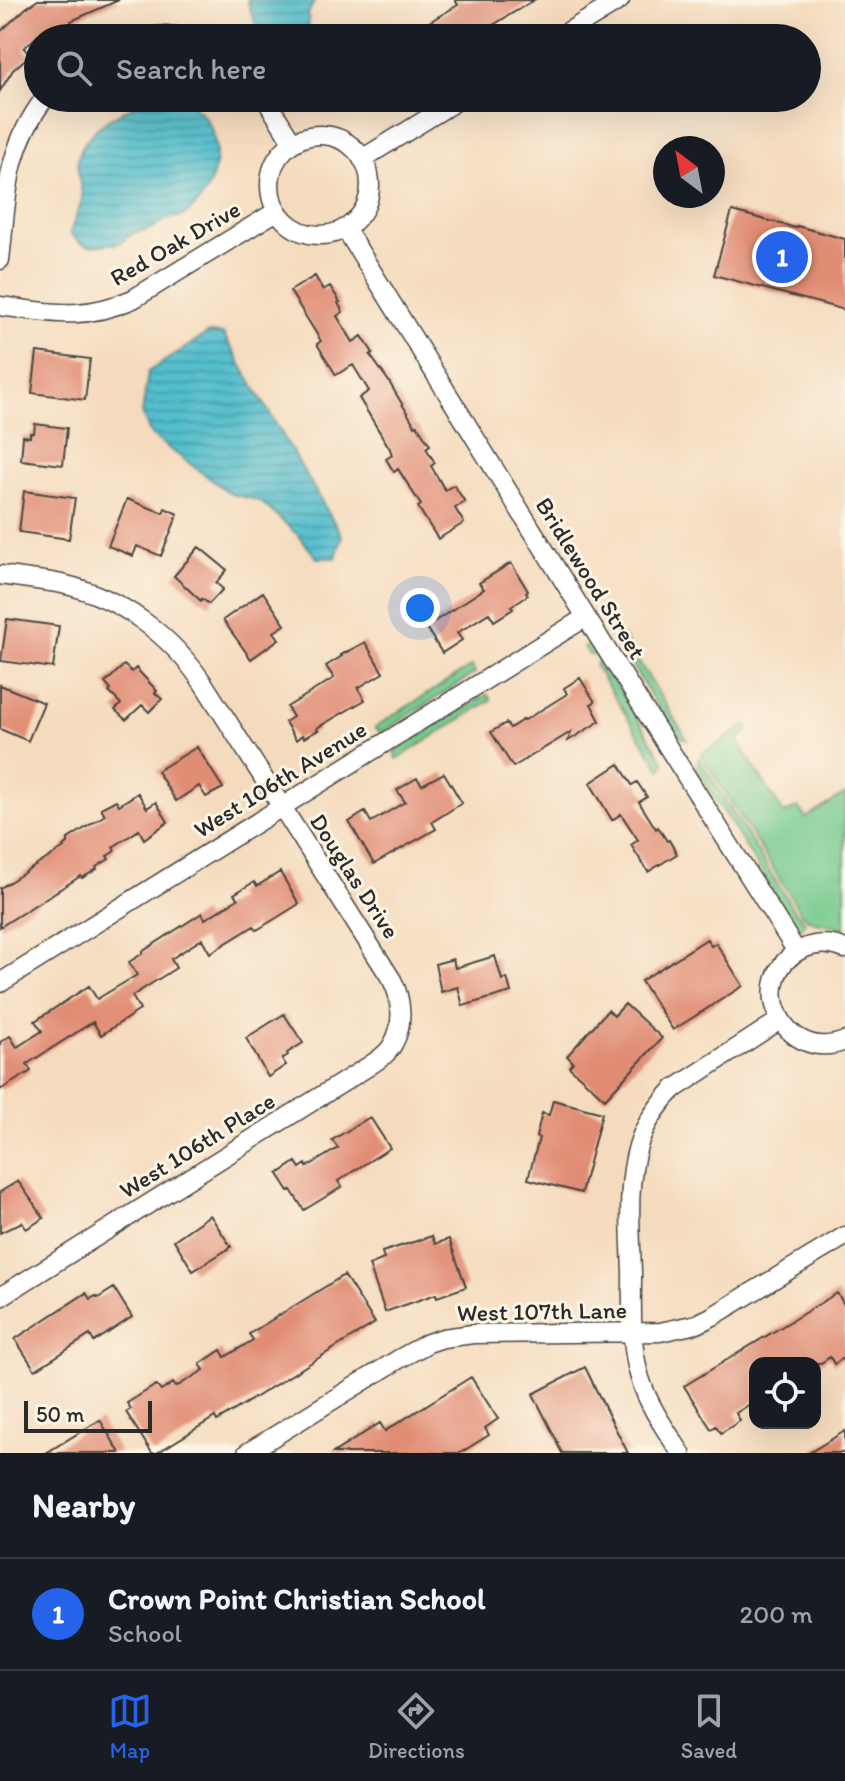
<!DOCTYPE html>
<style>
:root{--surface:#171b24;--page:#20242c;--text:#f1f3f6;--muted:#9ea1a6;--line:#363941;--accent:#2563eb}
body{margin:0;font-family:Itim,sans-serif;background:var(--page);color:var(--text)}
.controls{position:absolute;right:24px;bottom:24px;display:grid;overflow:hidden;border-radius:16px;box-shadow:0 8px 32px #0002}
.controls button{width:72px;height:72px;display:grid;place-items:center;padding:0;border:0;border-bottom:2px solid var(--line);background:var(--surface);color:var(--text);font:40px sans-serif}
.compass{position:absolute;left:653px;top:136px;width:72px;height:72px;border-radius:50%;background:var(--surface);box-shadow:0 8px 32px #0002;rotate:328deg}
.scale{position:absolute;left:24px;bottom:20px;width:128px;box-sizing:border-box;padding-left:8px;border:4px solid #2b2b2b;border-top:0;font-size:22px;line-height:28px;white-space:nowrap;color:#2b2b2b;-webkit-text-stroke:6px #fcf5e5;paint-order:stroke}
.you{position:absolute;left:420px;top:608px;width:28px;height:28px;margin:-20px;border:6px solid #fff;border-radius:50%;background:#1a73e8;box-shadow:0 0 0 12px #1a73e833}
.badge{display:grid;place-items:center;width:52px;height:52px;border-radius:50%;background:var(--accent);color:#fff;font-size:26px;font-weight:700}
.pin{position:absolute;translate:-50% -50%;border:4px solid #fff;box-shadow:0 2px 8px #0006}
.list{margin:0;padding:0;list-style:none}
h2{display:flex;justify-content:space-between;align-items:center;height:104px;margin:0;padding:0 32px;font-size:34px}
h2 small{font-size:26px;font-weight:400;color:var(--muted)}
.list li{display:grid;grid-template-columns:52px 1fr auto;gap:24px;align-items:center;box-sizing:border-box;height:112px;padding:0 32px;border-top:2px solid var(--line)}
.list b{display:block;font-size:30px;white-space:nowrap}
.list p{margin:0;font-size:26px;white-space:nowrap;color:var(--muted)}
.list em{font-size:26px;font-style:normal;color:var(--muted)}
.icon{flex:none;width:44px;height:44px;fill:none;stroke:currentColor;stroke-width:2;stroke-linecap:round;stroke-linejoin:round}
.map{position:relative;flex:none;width:845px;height:1453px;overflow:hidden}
.search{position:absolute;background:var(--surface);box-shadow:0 8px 32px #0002;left:24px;right:24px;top:24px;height:88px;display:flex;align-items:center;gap:20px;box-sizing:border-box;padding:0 28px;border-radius:44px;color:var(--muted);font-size:30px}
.sheet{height:216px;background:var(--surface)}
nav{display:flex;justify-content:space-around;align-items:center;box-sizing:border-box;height:112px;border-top:2px solid var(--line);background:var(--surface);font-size:22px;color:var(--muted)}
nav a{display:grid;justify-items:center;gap:4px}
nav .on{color:var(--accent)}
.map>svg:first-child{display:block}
.green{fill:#73c98d;stroke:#4f7a5c;stroke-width:2}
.water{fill:url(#water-rules);stroke:#3e747c;stroke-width:2}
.building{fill:#e18d75}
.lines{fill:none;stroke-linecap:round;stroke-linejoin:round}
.street-casing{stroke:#494541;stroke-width:21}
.street{stroke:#fff;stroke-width:18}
.labels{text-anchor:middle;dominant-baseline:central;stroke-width:6;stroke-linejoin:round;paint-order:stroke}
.street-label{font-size:24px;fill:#2b2b2b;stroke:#fcf5e5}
</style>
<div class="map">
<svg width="845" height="1453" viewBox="0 0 845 1453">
<defs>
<pattern id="water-rules" width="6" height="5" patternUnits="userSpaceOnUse" patternTransform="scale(2)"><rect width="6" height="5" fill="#52becc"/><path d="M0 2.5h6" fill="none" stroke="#449ba6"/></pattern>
</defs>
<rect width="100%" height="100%" fill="#fcf5e5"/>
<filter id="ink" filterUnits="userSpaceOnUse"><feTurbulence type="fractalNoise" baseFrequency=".0125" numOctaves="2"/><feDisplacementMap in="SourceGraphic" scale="16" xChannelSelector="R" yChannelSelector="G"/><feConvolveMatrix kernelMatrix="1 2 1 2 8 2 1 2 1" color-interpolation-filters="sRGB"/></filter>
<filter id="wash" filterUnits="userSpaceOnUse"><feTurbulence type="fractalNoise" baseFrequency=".006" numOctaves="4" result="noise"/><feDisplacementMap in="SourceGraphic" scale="32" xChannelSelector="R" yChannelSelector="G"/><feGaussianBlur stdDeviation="1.8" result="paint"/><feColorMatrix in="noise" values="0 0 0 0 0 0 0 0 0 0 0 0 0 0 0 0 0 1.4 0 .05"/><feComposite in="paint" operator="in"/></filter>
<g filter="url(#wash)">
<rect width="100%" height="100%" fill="#f5dbbe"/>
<path class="green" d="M623,636l64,103 -7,-2 -7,-6 -47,-75 -3,-6z
M588,644l8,8 69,111 -4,7 -66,-104 4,-6 -5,-6 -5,1 -5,-8z
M472,666l3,7 -94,60 -6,-6z
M487,694l4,6 -94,59 -3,-7z
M747,725l2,7 -12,8 47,74 14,-7 8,11 39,-24v134c-16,-6 -31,-1 -44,-15l-100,-159z
M699,758l94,151 12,13 -4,7 -7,-5 -96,-153 -1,-6z"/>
<path class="water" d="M247,0h68l-7,14 1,16 -3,4 -14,-2 -12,6 -25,-15z
M167,98c61,4 62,86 19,116 -5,4 -12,3 -18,5 -6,2 -10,7 -16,9 -6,3 -12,3 -18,5 -5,2 -9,8 -15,10 -4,1 -8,0 -12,1 -20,4 -23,4 -37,-11 3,-11 11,-25 12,-36 0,-12 -6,-24 -4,-38 7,-34 57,-58 89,-61z
M208,333l15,1 119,202 -6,22h-19l-18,-22 -39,-35 -29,-7 -80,-59 -9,-21 6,-42z"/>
<g id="blocks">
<path class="building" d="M38,0h81l-48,21 1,3 -20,14 -6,-10 -22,20 6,7 -17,15 -13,21v-59l26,-24z
M455,0h79l-62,38h-70l56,-33z
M732,211l64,17 1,-2 48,13v71l-131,-35z
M315,276l8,14 7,-4 10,16 -2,1 5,9 -6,4 16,26 9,-6 11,17 -3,2 18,25 27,46 2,-1 13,20 -4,3 9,15 -4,3 14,24 9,-5 11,17 -10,6 9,15 -26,16 -20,-32 3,-2 -23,-36 -4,3 -8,-13 6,-4 -2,-6 -31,-51 10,-7 -16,-26 -17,10 -19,-31 4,-3 -31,-50z
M37,352l53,7 -5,41 -53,-7z
M35,424l32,4 -4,37 -42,-5 2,-24 7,1v-4h4z
M24,491l51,7 -6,41 -50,-7z
M127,499l36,14 2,-5 13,6 -17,42 -24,-10 -4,10 -25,-10z
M199,547l28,23 -11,13 7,6 -14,15 -7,-5 -1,2 -27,-25z
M511,563l17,28 -2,1 2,3 -17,11 2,3 -19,12 -5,-8 -32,20 5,7 -20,13 -16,-26 58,-38 -5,-6z
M263,592l22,33 -11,7 5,7 -28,20 -28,-39z
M7,619l52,7 -6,42 -52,-7z
M365,642l18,31 -25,15 7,12 -48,28 1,2 -14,8 -2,-3 -6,5 -11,-18 8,-5 -6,-10 47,-29 -8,-12 16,-10 -1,-1z
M124,665l8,7 4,-4 21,23 -2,2 7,6 -13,13 -7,-7 -16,15 -11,-10 6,-6 -12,-12 2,-2 -6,-7z
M580,678l15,24 -4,2 9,17 -32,20 3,-9 -58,35 -22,-35 15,-9 4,5 14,-9 1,1 42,-26 -3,-6z
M0,685l44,18 -16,38 -28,-12z
M197,747l26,41 -17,9 -7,-11 -23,15 -19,-30z
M619,764l13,21 5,-3 10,15 -8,5 17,27 2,-2 9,14 2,-1 8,14 -29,18 -17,-27 7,-5 -17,-26 -9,6 -22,-37z
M444,773l18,30 -30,19 4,7 -62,35 -25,-42 16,-10 6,10 34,-20 -8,-12 20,-12 5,7z
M138,793l9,15 9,-6 12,20 -24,17 -5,-9 -26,17 2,4 -8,5 2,3 -13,8 1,2 -15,9 -1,-2 -81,51v-39l64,-40 -1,-2 5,-3v-4l37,-24 -4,-7 15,-8 3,5z
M280,872l19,32 -42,26 -3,-4 -44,27 -8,-14 -31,20 5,9 -44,28 8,14 -39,25 -8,-13 -66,42 4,7 -31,19v-48l10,-6 7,11 25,-16 -7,-10 54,-35 8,13 40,-24 -8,-13 14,-9 -1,-1 60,-39 3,6 33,-20 -4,-5 20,-12 3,4z
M707,939l4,7 5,-3 27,43 -70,44 -32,-49z
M495,956l7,24 5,-2 4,14 -48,14 -5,-19 -17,5 -6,-28 18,-5 2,9z
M625,1004l37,34 -57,61 -36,-32 4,-5 -6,-6 41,-46 6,6z
M284,1014l19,29 -16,10 1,2 -6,4 4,6 -18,12 -22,-39z
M553,1100l49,13 -21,80 -53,-14 11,-41 -3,-1 6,-24 7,2z
M370,1117l20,31 -52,33 4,6 -38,23 -13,-20 -2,1 -11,-17 18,-12 4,6 6,-4 1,3 31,-19 -6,-8z
M18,1181l26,37 -18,11 -4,-7 -22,11v-41z
M210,1215l21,32 -38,24 -19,-31z
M432,1236l3,8 14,-5 17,48 -29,10 -1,-3 -51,18 -16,-47 15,-6 -2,-7z
M344,1275l31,48 -158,98 -2,-4 -58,36h-5l-26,-41 5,-3 -4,-6 29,-18 5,6 12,-8 3,4 28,-17 -4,-6 21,-14 4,7 28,-17 -4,-6z
M114,1288l18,29 -38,25 -4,-7 -55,35 -20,-31 71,-46 4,6 6,-3 2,2z
M837,1293l8,13v51l-11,7 -4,-7 -9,6h-66v38l-19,12 4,8 -19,12 -5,-7 -5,3 -27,-43z
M585,1367l20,41 23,45h-66l-5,-10h1l-25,-49z
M471,1377l27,42 -13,9 4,7 -29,18h-127l47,-30 5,8z
M100,1420l20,33h-74z
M845,1431v22h-36z"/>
</g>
</g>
<g filter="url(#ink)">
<use href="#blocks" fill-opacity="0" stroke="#494541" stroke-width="2"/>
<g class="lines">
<g class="street-casing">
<path id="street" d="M141,38l25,-3 26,3
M558,38l62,-38
M265,98l28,45
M270 185a50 50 0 1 1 100 0a50 50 0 1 1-100 0Z
M362,159l99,-61
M345,228l241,389 211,335
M0,260c7,-61 5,-111 45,-162
M0,306c52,7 82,15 133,-7l144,-88
M0,575c20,3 42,5 62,9 59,13 110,52 143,102l187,294c10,19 12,45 1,64 -5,10 -15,16 -24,22l-369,231
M845,949c-14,-6 -29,-6 -43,0 -58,29 -19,116 43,92
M0,983l586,-366
M247,1453l152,-94 29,-16 15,-5 30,-4 187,-2 37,-8 16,-8 132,-80
M681,1453c-16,-24 -33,-48 -41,-75 -10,-33 -8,-70 -8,-104 -1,-42 -6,-88 6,-128 7,-23 19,-40 36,-57l106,-69"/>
</g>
<use href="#street" class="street"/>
</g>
</g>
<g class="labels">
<g class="street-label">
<text transform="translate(175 243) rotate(-30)">Red Oak Drive</text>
<text transform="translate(591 578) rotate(58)">Bridlewood Street</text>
<text transform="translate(280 779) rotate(-32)">West 106th Avenue</text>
<text transform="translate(355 876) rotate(57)">Douglas Drive</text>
<text transform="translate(197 1145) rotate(-32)">West 106th Place</text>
<text transform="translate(542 1311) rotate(-1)">West 107th Lane</text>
</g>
</g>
</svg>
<div class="controls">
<button><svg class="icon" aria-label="locate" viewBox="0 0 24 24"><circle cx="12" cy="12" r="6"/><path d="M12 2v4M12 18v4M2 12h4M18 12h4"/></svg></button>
</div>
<svg class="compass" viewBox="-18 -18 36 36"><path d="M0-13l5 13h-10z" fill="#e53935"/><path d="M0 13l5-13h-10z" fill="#9ea1a6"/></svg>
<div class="scale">50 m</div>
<div class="you"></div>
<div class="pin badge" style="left:782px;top:257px">1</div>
<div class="search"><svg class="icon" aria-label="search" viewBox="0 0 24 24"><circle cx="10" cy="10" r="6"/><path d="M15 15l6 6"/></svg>Search here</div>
</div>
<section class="sheet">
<h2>Nearby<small></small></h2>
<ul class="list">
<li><span class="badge">1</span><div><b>Crown Point Christian School</b><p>School</p></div><em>200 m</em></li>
</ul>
</section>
<nav>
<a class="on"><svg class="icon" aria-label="map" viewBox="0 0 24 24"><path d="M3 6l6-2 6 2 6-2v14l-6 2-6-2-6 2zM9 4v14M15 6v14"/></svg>Map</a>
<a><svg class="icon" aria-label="directions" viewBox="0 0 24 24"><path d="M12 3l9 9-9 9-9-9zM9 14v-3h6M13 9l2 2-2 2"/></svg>Directions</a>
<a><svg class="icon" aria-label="saved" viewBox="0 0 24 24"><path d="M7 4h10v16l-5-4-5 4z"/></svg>Saved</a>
</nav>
